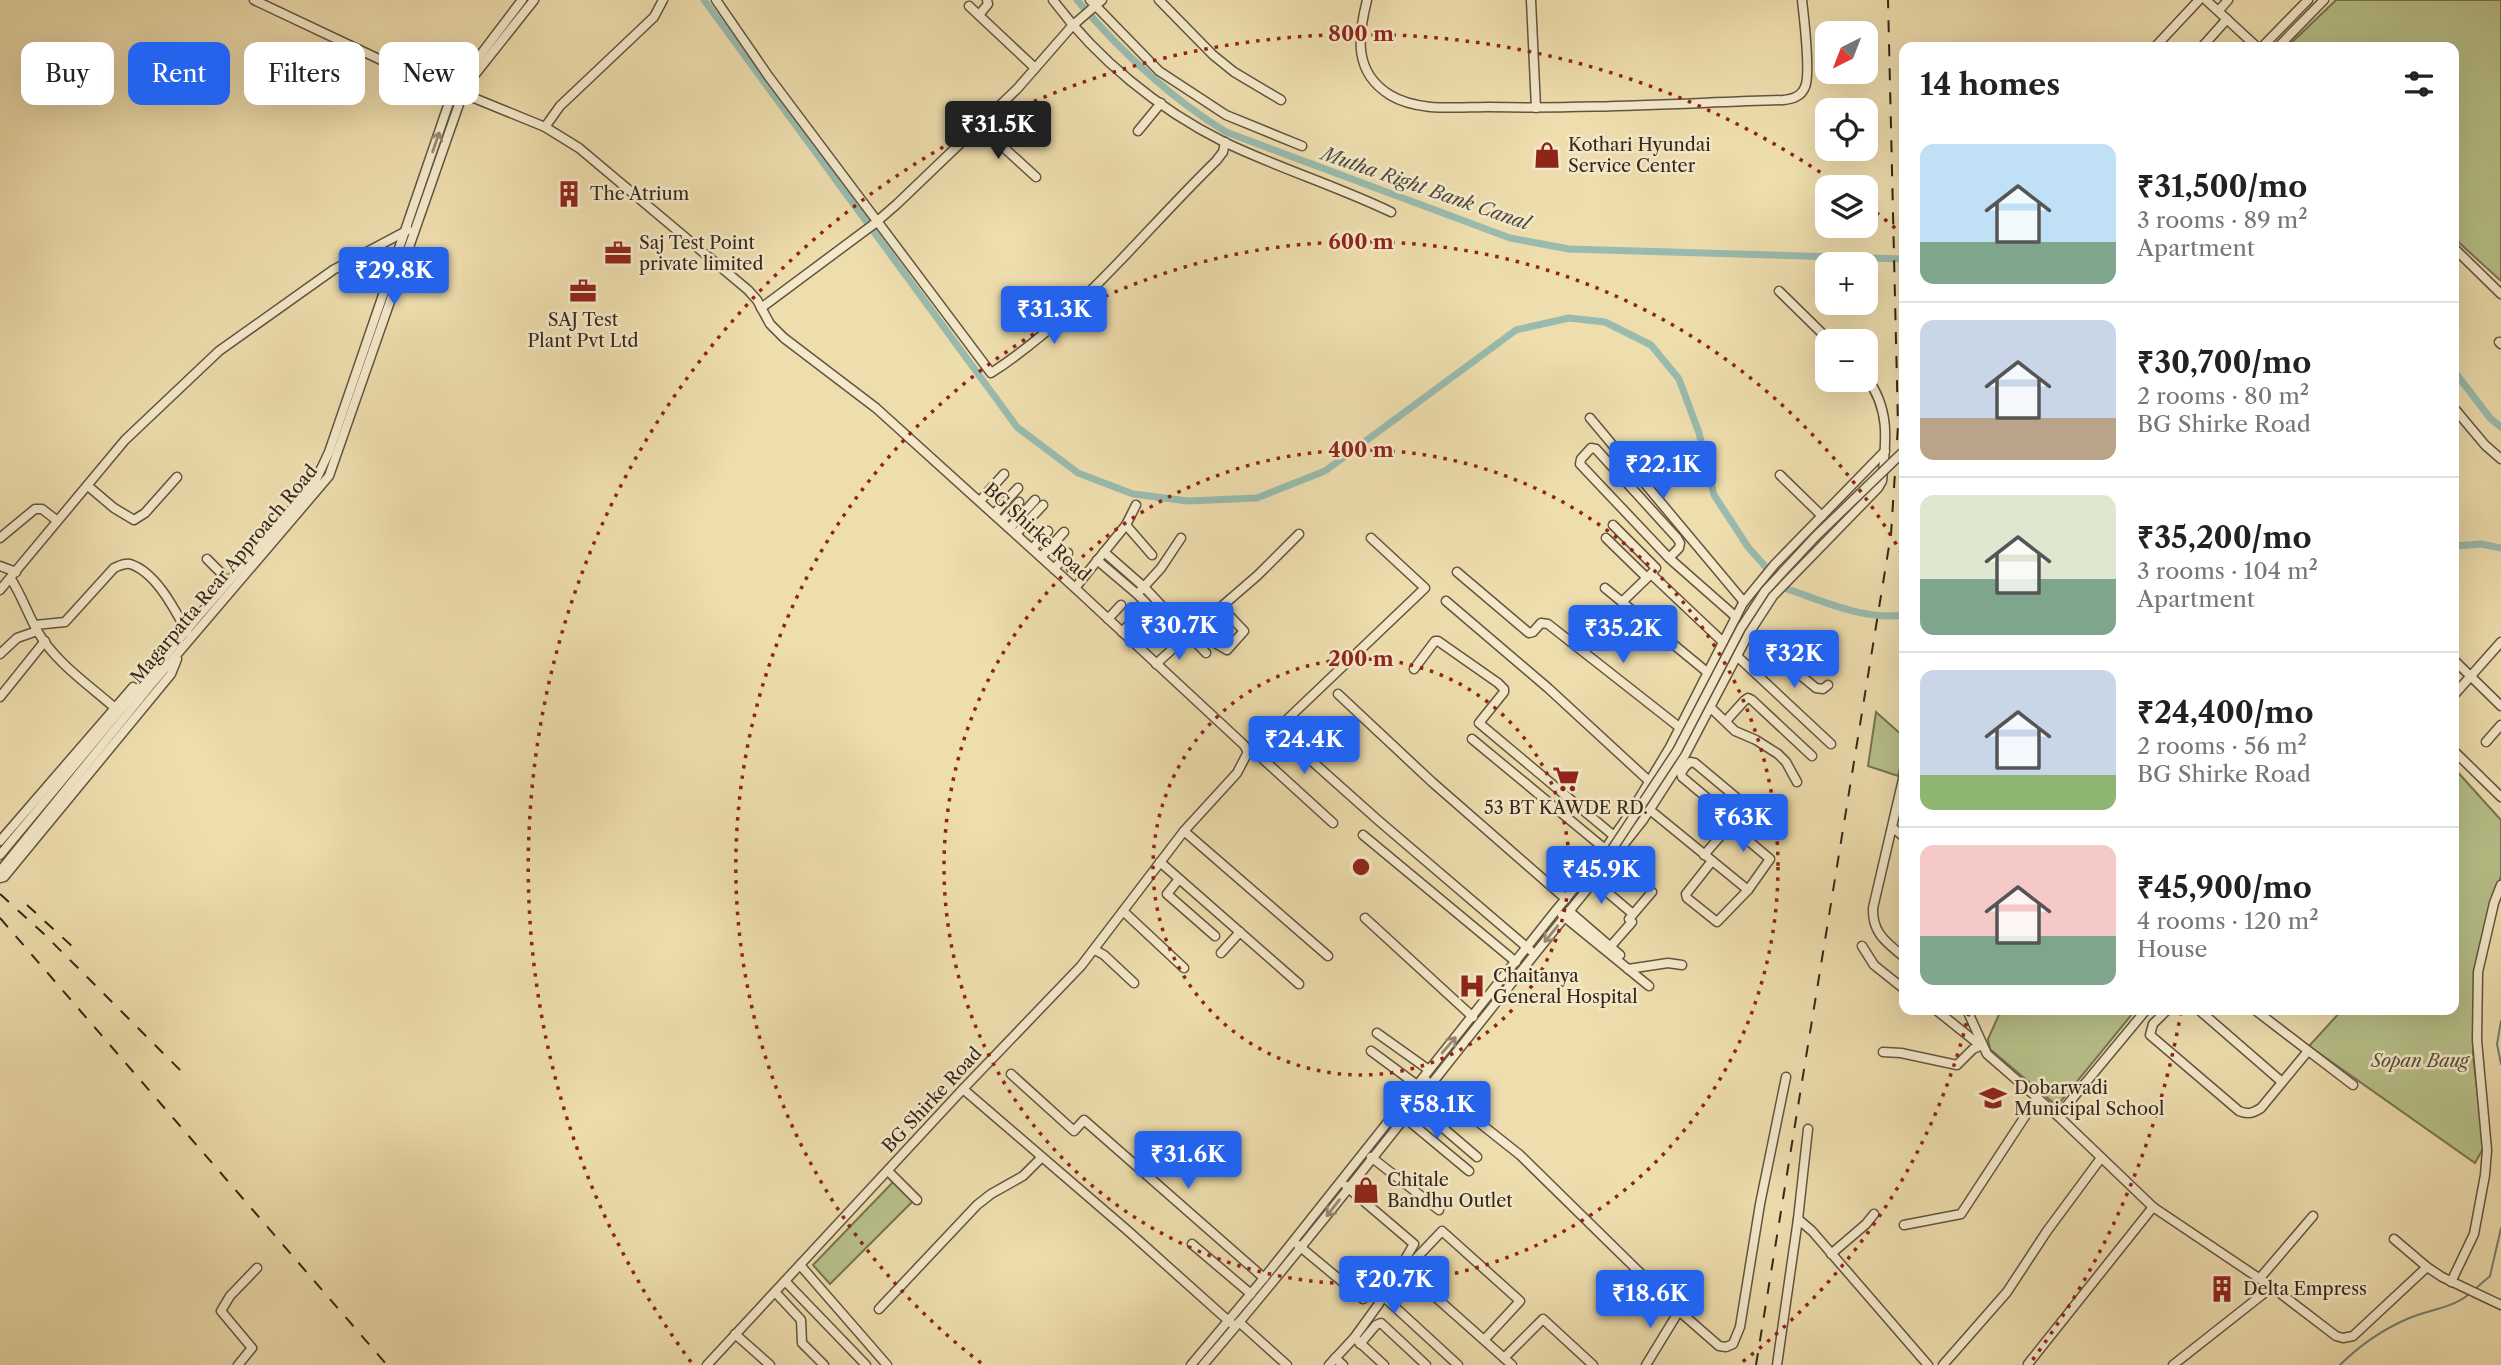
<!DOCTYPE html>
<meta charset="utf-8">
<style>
:root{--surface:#fff;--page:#f2f2f2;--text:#222;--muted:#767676;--line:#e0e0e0;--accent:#2563eb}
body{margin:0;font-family:"Libre Caslon Text",serif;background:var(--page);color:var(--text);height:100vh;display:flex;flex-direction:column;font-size:26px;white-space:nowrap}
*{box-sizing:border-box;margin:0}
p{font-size:23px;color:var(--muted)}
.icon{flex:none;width:38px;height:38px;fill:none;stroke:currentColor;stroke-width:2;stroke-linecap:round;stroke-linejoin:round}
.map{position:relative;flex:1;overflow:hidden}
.details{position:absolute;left:1899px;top:42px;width:560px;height:973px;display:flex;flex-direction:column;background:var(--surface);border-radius:14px;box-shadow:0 7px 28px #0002}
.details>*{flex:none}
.banner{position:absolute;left:21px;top:42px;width:665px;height:63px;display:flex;gap:14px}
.needle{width:46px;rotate:222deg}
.tools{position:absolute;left:1815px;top:21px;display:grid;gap:14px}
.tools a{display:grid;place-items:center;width:63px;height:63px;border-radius:14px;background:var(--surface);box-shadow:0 7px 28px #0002;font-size:35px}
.price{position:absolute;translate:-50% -60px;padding:0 16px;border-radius:7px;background:var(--accent);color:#fff;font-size:23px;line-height:46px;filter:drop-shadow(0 2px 4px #0008)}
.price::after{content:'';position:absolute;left:50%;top:42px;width:21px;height:16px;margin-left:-10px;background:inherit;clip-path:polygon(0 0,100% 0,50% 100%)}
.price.selected{background:#222;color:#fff}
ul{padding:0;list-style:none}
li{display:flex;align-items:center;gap:21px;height:175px;padding:0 21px}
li+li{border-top:2px solid var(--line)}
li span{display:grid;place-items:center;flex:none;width:196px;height:140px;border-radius:14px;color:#555}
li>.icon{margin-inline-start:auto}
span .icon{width:84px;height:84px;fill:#fffc;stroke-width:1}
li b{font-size:30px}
h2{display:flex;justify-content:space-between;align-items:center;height:84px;padding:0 21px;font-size:30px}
.tag{padding:0 24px;border-radius:14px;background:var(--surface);box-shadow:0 7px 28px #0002;font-size:24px;line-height:63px}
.tag.selected{background:var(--accent);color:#fff}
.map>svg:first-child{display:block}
.green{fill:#b8c18a;stroke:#767452;stroke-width:2}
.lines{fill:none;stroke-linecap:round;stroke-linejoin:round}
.stream{stroke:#718073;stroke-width:2}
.canal{stroke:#99bbae;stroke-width:7}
.minor-casing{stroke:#625440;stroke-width:11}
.minor{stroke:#f4e9ca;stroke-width:8}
.rail{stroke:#34271b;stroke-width:2;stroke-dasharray:12 12;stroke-linecap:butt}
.minor-bridge-casing{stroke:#625440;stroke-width:11;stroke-linecap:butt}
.minor-bridge{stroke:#f4e9ca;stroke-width:8}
.oneway{stroke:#948872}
.ring{fill:none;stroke:#8f2418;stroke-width:3.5;stroke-dasharray:3.5 7}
.labels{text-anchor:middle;stroke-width:5;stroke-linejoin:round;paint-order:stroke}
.poi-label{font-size:18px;fill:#34271b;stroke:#f4e9ca;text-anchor:start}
.street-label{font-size:18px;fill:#34271b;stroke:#f4e9ca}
.park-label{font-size:18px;font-style:italic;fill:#554e37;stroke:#f4e9ca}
.water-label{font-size:19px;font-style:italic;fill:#4d4c40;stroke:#f4e9ca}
.centre{fill:#8f2418;stroke:#f4e9ca;stroke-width:3.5}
.ring-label{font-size:21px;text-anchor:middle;font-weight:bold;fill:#8f2418;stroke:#f4e9ca;stroke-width:5;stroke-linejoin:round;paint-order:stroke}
</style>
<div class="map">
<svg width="2501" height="1365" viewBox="0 0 2501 1365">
<rect width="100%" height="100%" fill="#eeddad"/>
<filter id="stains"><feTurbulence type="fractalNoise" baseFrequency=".00286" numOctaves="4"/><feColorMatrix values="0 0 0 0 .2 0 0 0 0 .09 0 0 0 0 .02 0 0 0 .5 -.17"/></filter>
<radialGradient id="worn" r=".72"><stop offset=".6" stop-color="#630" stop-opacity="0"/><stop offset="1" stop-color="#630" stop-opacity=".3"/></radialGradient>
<g class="green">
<path d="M2336,0H2501V281L2454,238V47H2287Z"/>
<path d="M1876,712L1904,737V751L1898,776L1868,766Z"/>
<path d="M2454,768L2501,820V875L2476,976L2473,1055L2484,1147L2475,1163L2309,1046L2342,1010H2454Z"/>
<path d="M2001,1010H2129L2133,1013L2057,1106L1990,1049L1988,1039Z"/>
<path d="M897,1178L917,1197L830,1284L813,1265Z"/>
</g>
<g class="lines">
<g class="stream">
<path d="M2501,1021L2497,1044L2501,1064"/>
<path d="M2475,1289L2490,1276L2501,1228"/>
<path d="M2340,1365C2359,1346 2382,1330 2407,1319C2427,1310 2450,1309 2468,1295"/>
</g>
<g class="canal">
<path d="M704,0L1017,427L1078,473L1133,494L1188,501L1257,498L1325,471L1516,330L1569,318L1605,322L1651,345L1679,379L1699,433L1714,495L1748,547L1771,573"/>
<path d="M1077,0C1120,51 1169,97 1226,132L1510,238L1569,249L1904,259"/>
<path d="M2454,371L2490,418L2501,427"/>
<path d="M2454,546L2481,544L2501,548"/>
<path d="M1781,585L1784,588C1821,600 1864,621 1904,615"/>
</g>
<defs>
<g id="minor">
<path d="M254,0L381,60L545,127L579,148L748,290L757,300L770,324L784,338L876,408L1075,588L1244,745L1248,752L1237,773L1184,831L1081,966L963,1089L707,1365"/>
<path d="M716,0L769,77L991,373C1079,316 1142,233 1216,161L1223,152L1225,142"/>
<path d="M1053,0C1097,59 1158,109 1224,142C1278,168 1337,186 1391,212"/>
<path d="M1090,0L1159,71L1226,115L1302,146"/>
<path d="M1159,0L1213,55L1234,72L1281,100"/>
<path d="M1367,0C1358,36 1353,72 1390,95C1418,112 1457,107 1489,107C1587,109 1685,103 1783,100C1792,99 1801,97 1805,87C1811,74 1804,18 1802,0"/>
<path d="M1531,0L1536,108"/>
<path d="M2206,0L2257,47"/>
<path d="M969,6L1035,68"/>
<path d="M2221,8L2228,0"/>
<path d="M979,15L988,4L987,0"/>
<path d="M2155,47L2199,0"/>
<path d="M2202,47L2227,19"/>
<path d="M2262,47L2308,0"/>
<path d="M2278,47L2324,0"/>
<path d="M976,108L987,118"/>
<path d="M979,125L1036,177"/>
<path d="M545,127L560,106L654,17L663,0"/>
<path d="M1138,131L1161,103"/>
<path d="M2454,248L2501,294"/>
<path d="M1779,291L1830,341"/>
<path d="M761,308L874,224L897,204L1017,89L1072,26L1102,0"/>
<path d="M2499,342L2501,344"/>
<path d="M2454,408L2485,445L2501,459"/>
<path d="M1590,418L1744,602"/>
<path d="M1780,475L1822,516"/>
<path d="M88,486L114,508L134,520L145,513L177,477"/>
<path d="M980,501L1004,474"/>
<path d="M1136,505L1126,525L1152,555"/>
<path d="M994,514L1018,488"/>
<path d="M1002,521L1019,502"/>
<path d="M1613,525L1656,568L1651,574"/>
<path d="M1010,528L1035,500"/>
<path d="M1016,534L1043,505"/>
<path d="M0,538L35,509H42L55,519"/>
<path d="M1606,538L1646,577"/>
<path d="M1032,549L1048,531"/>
<path d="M1104,552L1144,587L1206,653"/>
<path d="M1041,557L1064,532"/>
<path d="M1669,558L1679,548L1680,543L1677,538L1596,449L1591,448L1581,459L1580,464L1669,558L1736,617"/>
<path d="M207,559L221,573"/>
<path d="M1097,560L1137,594L1182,639"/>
<path d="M0,566L16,572"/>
<path d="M1054,569L1068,553"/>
<path d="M1457,572L1529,633L1533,632L1541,623L1548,624L1679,727"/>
<path d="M11,579C22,596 28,615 38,632C55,662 89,685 115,708"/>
<path d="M1075,588L1126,525"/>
<path d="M1605,588L1707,672"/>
<path d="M0,590L125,440L219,351L333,270L408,230"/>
<path d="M1141,590L1161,568L1181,538"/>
<path d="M1446,601L1548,688L1649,781"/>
<path d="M1622,602L1651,574L1723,642"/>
<path d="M1108,619L1121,605"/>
<path d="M35,625L65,622L114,568C119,566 124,563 130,564C156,572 175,610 187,632"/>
<path d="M1122,632L1136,617"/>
<path d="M1749,633L1816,688L1823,689L1828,685"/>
<path d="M0,654L17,638L37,631"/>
<path d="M1738,657L1831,744"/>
<path d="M2454,660L2501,706"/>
<path d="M1156,664L1190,633L1217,644L1227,650L1244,631L1221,607L1258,575L1299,534"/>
<path d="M1414,669L1435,641H1438L1498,683L1504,689V692L1479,723L1614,836"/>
<path d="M1338,694L1432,782L1566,899"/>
<path d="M2454,695L2501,642"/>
<path d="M0,697L45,641"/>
<path d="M1710,707L1735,731L1756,740L1778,754L1786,762L1797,782"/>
<path d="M1726,721L1744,701L1748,698L1752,700L1812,756"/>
<path d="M1472,739L1605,849"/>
<path d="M2486,742L2501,725"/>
<path d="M1254,751L1333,823"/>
<path d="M2454,751L2501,797"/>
<path d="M1248,752L1254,751L1425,588L1371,538"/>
<path d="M1287,753L1294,746L1296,747L1379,821L1530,950"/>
<path d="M1680,763L1685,767L1690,762L1695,763L1750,809L1753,814L1744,824H1738L1682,777L1681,773L1685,767"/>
<path d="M1904,775L1873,908C1872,933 1886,942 1904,957"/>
<path d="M1650,810L1748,890"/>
<path d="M1893,828L1904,837"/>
<path d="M1184,831L1328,956"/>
<path d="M1363,835L1516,962"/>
<path d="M0,841L133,687"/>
<path d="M0,855L201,613L314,484L329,452L453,91L522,0"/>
<path d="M1704,855L1730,825L1770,859L1748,890L1717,922L1687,898L1686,894L1712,861"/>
<path d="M1598,859L1631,812L1670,747L1743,603L1775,564L1885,451"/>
<path d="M1160,862L1299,984"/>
<path d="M1609,863L1643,820L1685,755L1749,633L1773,596L1878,488L1882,481C1886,443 1891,409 1866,377"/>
<path d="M0,871L150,686L329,476L465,87L534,0"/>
<path d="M0,878L4,877L171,674L177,659"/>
<path d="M1179,879L1167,894L1215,936"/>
<path d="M1594,881L1633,914"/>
<path d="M1123,911L1184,968"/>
<path d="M1569,911L1620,955"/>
<path d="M1562,915L1649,986"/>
<path d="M1365,918L1473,1017"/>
<path d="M1862,946L1874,965L1904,989"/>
<path d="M1610,947L1632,922L1629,919L1652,892"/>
<path d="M1095,950L1104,955L1134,983"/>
<path d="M1221,953L1240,932"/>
<path d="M1628,969L1668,963L1682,965"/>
<path d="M1936,1010L1981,1046"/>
<path d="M1967,1010L1987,1054L2058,1116L2153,1207L2272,1287L2336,1336L2343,1338L2353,1336L2427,1267"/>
<path d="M2167,1010L2153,1024L2150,1035L2239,1111C2248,1115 2253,1113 2261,1108L2308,1051"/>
<path d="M2199,1010L2282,1082"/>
<path d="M2255,1010L2353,1085"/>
<path d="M1377,1033L1429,1070"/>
<path d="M1371,1051L1417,1085"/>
<path d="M1883,1052L1901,1053L1957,1065L1973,1049L1980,1046"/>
<path d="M1011,1074L1074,1131L1084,1120L1264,1278"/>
<path d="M1423,1078L1520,1155L1679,1311L1719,1346L1726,1347L1733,1344L1740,1327L1760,1204L1786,1077"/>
<path d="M963,1089L1127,1230L1232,1324"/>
<path d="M1415,1104L1477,1157"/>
<path d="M2058,1116L2146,1010"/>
<path d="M1404,1117L1469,1171"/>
<path d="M1808,1129L1798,1219L1812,1231L1928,1365"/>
<path d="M1371,1157L1439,1210"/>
<path d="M888,1171L917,1200"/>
<path d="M1904,1225L1961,1214L2037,1098"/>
<path d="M2394,1239L2427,1267L2442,1277L2501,1305"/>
<path d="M1192,1244L1251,1294"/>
<path d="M1298,1245L1363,1299"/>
<path d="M1831,1254L1866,1224L1874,1214"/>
<path d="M800,1265L887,1365"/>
<path d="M2260,1278L2313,1216"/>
<path d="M785,1281L866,1365"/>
<path d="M2451,1282L2474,1234L2485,1175L2487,1150L2477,1040L2478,972L2494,903L2501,885"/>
<path d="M775,1292L801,1320L802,1343L824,1365"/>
<path d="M1384,1297L1458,1365"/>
<path d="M879,1309L977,1205L991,1194L1023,1176L1042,1157"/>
<path d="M1239,1322L1287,1365"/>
<path d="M735,1334L770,1365"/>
<path d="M1484,1340L1520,1301L1442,1231L1405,1270L1512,1365"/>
<path d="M1358,1341L1384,1365"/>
<path d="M1360,1344L1376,1325L1381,1323L1426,1365"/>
<path d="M1335,1358L1343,1365"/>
<path d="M1504,1358L1543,1319L1593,1365"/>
<path d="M2028,1364L2153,1207"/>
<path d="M238,1365L252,1348L221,1311L230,1296L257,1268"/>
<path d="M1191,1365L1264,1278L1557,909L1590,870L1609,854"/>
<path d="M1203,1365C1339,1206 1465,1038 1598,876L1606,859"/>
<path d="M1329,1365L1354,1338L1378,1305L1414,1244L1346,1186"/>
<path d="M1646,1365L1679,1311"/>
<path d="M1777,1365L1798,1219"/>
<path d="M1943,1365L2007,1292L2047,1231L2101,1158"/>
<path d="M2173,1365L2272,1287"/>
</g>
</defs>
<use href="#minor" class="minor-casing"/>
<use href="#minor" class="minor"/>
<g class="rail">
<path d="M0,894L44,934L182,1072"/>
<path d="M27,905L73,947"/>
<path d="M0,918L387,1365"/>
<path d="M1756,1365L1891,534L1898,426L1888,0"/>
</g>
<defs>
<path id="minor-bridge" d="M1609,854L1677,751L1741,628L1765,591L1816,536L1904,451"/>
</defs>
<use href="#minor-bridge" class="minor-bridge-casing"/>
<use href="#minor-bridge" class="minor-bridge"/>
</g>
<defs><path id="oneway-shaft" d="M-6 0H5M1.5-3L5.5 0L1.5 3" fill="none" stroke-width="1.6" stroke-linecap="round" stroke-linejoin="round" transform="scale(1.75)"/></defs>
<g class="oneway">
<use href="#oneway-shaft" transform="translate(436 142) rotate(-71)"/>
<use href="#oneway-shaft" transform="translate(1551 934) rotate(129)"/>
<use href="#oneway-shaft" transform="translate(1449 1045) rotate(-49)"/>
<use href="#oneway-shaft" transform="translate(1333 1208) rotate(128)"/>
</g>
<g class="ring">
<circle cx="1361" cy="867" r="208"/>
<circle cx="1361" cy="867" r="417"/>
<path d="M1969 1013A625 625 0 0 1 1741 1363M981 1363A625 625 0 1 1 1902 554"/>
<path d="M2181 1012A833 833 0 0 1 2031 1362M691 1362A833 833 0 0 1 1839 185M1868 206A833 833 0 0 1 1902 234"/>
</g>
<defs>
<symbol id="shop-bare" viewBox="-9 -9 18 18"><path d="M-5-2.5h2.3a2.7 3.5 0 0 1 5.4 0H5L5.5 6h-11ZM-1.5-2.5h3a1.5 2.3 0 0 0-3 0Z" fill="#8f2418" stroke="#f4e9ca" stroke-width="2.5" paint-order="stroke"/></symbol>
<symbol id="building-bare" viewBox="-9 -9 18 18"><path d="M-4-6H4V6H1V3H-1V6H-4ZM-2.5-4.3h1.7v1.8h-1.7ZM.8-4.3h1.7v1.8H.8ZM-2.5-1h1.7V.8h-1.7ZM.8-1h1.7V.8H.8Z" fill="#8f2418" stroke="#f4e9ca" stroke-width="2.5" paint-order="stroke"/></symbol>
<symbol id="office-bare" viewBox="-9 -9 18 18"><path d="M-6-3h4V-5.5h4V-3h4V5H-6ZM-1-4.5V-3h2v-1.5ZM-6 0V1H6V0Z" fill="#8f2418" stroke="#f4e9ca" stroke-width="2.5" paint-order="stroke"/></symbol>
<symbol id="supermarket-bare" viewBox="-9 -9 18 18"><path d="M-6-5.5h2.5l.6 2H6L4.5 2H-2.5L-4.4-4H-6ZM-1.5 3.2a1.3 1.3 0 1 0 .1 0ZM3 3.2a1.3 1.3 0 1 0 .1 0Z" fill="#8f2418" stroke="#f4e9ca" stroke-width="2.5" paint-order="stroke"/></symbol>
<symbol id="hospital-bare" viewBox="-9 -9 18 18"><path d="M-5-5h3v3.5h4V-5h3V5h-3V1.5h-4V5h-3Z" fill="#8f2418" stroke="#f4e9ca" stroke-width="2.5" paint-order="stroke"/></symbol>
<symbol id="school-bare" viewBox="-9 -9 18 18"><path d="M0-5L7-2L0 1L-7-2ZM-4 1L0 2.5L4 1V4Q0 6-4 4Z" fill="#8f2418" stroke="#f4e9ca" stroke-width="2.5" paint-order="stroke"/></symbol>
</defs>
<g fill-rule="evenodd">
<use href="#shop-bare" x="1528" y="136" width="38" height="38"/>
<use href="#building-bare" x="550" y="175" width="38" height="38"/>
<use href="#office-bare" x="599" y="234" width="38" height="38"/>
<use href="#office-bare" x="564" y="272" width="38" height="38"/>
<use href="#supermarket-bare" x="1547" y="760" width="38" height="38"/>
<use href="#hospital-bare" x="1453" y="967" width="38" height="38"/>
<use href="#school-bare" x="1974" y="1079" width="38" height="38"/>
<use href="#shop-bare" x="1347" y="1171" width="38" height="38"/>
<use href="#building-bare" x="2203" y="1270" width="38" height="38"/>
</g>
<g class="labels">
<g class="poi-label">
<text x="1568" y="151">Kothari Hyundai<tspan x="1568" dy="21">Service Center</tspan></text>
<text x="590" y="200">The Atrium</text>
<text x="639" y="249">Saj Test Point<tspan x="639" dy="21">private limited</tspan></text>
<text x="583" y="326" text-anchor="middle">SAJ Test<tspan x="583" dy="21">Plant Pvt Ltd</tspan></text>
<text x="1566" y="814" text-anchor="middle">53 BT KAWDE RD.</text>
<text x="1493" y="982">Chaitanya<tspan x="1493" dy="21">General Hospital</tspan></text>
<text x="2014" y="1094">Dobarwadi<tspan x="2014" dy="21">Municipal School</tspan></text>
<text x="1387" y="1186">Chitale<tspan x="1387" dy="21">Bandhu Outlet</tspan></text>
<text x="2243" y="1295">Delta Empress</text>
</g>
<g class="street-label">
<text transform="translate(1037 532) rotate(42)" y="6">BG Shirke Road</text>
<text transform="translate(224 574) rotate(-50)" y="6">Magarpatta Rear Approach Road</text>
<text transform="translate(932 1100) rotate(-47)" y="6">BG Shirke Road</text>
</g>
<g class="park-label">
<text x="2420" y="1067">Sopan Baug</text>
</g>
<g class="water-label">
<text transform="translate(1426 188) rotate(19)" y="7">Mutha Right Bank Canal</text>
</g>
</g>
<circle cx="1361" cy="867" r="10" class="centre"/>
<g class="ring-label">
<text x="1361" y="41">800 m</text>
<text x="1361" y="249">600 m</text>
<text x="1361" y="457">400 m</text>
<text x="1361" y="666">200 m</text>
</g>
<rect width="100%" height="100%" filter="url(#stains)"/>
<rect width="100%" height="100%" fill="url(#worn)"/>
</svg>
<div class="tools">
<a><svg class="needle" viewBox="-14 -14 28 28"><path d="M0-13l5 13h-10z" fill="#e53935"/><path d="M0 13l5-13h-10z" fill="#767676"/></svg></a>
<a><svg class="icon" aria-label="locate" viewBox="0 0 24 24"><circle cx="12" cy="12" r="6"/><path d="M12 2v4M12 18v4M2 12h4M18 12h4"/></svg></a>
<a><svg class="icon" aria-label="layers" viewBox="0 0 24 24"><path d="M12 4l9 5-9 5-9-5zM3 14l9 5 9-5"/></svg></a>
<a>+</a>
<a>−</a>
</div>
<b class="price selected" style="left:998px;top:161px">₹31.5K</b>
<b class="price" style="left:394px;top:307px">₹29.8K</b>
<b class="price" style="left:1054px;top:346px">₹31.3K</b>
<b class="price" style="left:1663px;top:501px">₹22.1K</b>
<b class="price" style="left:1179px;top:662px">₹30.7K</b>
<b class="price" style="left:1623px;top:665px">₹35.2K</b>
<b class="price" style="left:1794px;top:690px">₹32K</b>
<b class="price" style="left:1304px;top:776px">₹24.4K</b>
<b class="price" style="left:1743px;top:854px">₹63K</b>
<b class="price" style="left:1601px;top:906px">₹45.9K</b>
<b class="price" style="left:1437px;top:1141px">₹58.1K</b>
<b class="price" style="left:1188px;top:1191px">₹31.6K</b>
<b class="price" style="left:1394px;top:1316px">₹20.7K</b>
<b class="price" style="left:1650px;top:1330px">₹18.6K</b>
<div class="banner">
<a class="tag">Buy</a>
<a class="tag selected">Rent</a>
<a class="tag">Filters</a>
<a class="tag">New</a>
</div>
<section class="details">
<h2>14 homes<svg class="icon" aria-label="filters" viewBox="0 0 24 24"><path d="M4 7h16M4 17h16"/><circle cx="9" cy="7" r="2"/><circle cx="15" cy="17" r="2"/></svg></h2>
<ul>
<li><span style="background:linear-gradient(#bfe0f5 70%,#7fa58c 0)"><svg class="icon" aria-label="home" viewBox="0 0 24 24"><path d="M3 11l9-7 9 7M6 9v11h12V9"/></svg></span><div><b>₹31,500/mo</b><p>3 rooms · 89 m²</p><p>Apartment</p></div></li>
<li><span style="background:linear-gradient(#c9d6e8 70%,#b9a48a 0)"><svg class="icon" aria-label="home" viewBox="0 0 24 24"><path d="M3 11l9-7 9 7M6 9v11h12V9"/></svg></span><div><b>₹30,700/mo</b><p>2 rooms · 80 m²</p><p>BG Shirke Road</p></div></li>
<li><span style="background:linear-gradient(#dfe7d0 60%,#7fa58c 0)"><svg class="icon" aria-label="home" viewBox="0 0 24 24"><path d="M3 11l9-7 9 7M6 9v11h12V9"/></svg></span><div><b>₹35,200/mo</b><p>3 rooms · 104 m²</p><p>Apartment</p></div></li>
<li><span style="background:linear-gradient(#c9d6e8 75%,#8fb573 0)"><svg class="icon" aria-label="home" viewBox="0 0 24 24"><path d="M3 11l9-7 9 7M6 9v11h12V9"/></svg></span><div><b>₹24,400/mo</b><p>2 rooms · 56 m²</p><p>BG Shirke Road</p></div></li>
<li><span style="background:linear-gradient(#f6c9c9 65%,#7fa58c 0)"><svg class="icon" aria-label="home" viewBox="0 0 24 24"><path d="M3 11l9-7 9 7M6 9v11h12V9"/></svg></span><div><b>₹45,900/mo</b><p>4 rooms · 120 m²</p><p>House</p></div></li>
</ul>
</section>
</div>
